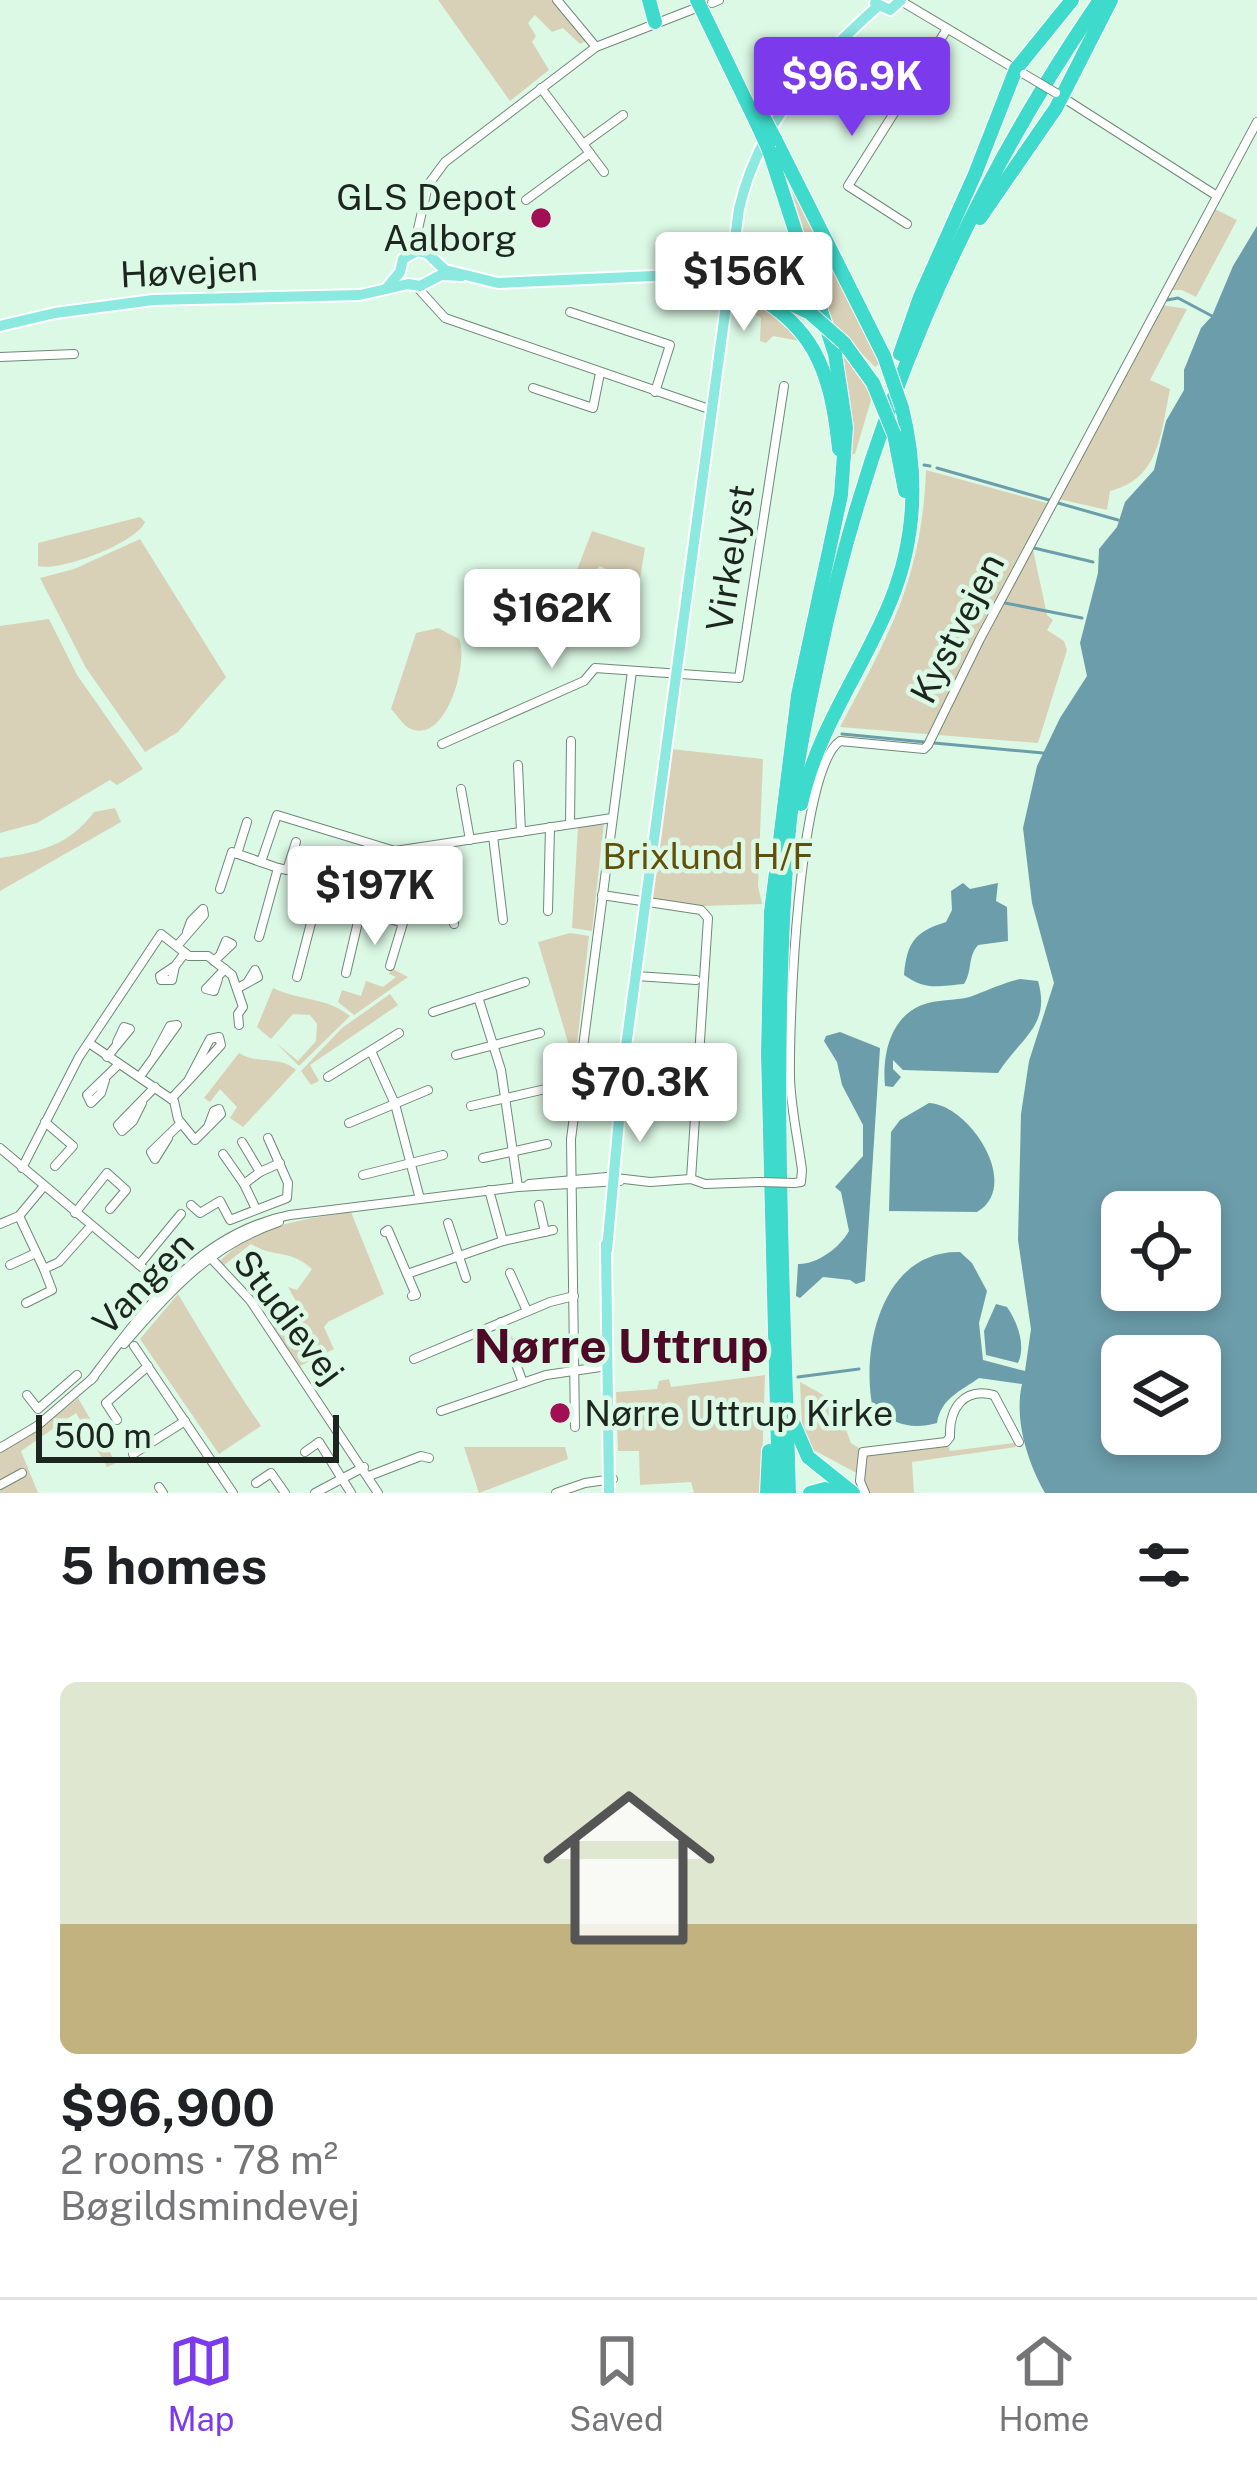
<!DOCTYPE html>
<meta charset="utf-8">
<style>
:root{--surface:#fff;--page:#f2f2f2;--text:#202124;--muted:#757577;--line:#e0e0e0;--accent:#7c3aed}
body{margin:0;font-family:"Public Sans",sans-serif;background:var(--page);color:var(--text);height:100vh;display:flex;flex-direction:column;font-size:45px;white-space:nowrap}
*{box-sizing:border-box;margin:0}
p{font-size:39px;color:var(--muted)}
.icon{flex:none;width:66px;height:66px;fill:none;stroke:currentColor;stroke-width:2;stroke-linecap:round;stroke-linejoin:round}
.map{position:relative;height:1493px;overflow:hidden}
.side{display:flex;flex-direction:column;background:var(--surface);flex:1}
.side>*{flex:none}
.buttons{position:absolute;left:1101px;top:1191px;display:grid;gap:24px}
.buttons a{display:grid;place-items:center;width:120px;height:120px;border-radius:18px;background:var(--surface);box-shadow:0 6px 18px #0003;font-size:60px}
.scale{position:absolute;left:36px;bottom:30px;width:303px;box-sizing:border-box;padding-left:12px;border:6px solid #1c261f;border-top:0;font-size:33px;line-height:42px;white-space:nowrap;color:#1c261f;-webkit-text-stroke:9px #dcf9e5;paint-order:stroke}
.price{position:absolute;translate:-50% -102px;padding:0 27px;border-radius:12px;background:#fff;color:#222;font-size:39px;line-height:78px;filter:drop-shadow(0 3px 6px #0008)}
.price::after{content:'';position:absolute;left:50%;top:72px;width:36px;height:27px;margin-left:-18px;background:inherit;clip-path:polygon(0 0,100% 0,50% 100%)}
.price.selected{background:var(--accent);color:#fff}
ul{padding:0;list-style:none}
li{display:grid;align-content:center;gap:24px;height:636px;padding:0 60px}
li+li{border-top:3px solid var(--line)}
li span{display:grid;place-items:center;height:372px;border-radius:18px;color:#555}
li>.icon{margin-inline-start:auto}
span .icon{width:216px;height:216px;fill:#fffc;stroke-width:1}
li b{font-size:51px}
h2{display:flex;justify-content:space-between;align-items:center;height:144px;padding:0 60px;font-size:51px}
.menu{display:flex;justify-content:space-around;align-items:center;height:168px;border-top:3px solid var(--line);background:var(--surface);font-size:33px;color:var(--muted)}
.menu a{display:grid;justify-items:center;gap:6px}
.menu .selected{color:var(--accent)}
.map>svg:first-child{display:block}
.green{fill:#d9d1b7}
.water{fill:#6c9daa;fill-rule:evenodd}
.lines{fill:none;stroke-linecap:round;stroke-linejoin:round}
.stream{stroke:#6c9daa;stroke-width:3}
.minor-casing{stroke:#6e8976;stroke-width:10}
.major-casing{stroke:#fff;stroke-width:14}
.highway-casing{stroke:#fff;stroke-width:16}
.minor{stroke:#fff;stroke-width:8}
.major{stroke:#8be9e0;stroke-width:10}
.highway{stroke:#3edbcc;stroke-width:14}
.minor-bridge-casing{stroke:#6e8976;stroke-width:10;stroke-linecap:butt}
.highway-bridge-casing{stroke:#fff;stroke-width:16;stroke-linecap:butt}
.minor-bridge{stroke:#fff;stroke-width:8}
.highway-bridge{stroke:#3edbcc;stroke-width:14}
.poi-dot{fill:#a10f54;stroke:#dcf9e5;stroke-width:4.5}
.labels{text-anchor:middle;stroke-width:9;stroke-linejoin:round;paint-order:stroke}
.poi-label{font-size:36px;fill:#1c261f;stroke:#dcf9e5;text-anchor:end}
.street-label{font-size:36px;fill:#1c261f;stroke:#dcf9e5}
.park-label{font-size:36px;fill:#625009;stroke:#dcf9e5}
.district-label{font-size:48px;font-weight:bold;fill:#4d0a27;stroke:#dcf9e5}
</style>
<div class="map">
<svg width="1257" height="1493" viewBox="0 0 1257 1493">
<rect width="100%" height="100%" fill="#dcf9e5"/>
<g class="green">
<path d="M438,0H553L586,41L580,44L563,28L552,32L535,15L528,23L536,36L532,42L549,70L510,101Z"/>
<path d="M788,178L879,364L875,367L831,322Z"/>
<path d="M1215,209L1237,220L1196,297L1182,290H1172Z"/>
<path d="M733,290L767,304L805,342L773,336L766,343L760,341L761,318L733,301Z"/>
<path d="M1162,305L1187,309L1150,380L1170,389C1161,432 1160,479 1110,491L1107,510L1059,499Z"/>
<path d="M840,352L859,367L872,397L855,454H851L849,400Z"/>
<path d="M926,470L1050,504L1031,540L1047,615L1053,620L1047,630L1064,641L1067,650L1038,743L840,727C889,635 922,578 926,470Z"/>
<path d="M140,517L145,522C136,543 60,572 38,566V543Z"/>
<path d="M592,531L645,548L630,639L605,629L628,578L599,566L595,574L588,576L577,570Z"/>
<path d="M140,539L226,677L178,732L145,752L86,668L40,578L74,569Z"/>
<path d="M49,619L77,675L143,769L117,785L110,780L37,823L0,833V626Z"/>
<path d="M438,628L459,639C469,661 447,744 411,729C402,725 397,714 391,709L416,633Z"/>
<path d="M671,749L763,759L758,886L762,904L704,906L651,898Z"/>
<path d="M115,808L121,822L0,891V858C39,852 69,846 94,812Z"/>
<path d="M604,823L592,931L572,928L578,827Z"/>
<path d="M570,933L589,936L576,1053L571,1052L538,942Z"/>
<path d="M391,968L408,977L354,1015L338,1002L342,990L361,996L366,981L383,987L396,977L389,974Z"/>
<path d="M273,988C300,1001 327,997 350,1016L299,1066L276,1043L298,1061L316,1041L317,1024L310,1015L293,1014L271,1039L257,1027Z"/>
<path d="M390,994L398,1005L310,1065L319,1081L311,1085L301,1071L342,1028Z"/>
<path d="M239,1053C257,1065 280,1055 296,1070L243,1127L230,1118L237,1107L220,1089L210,1102L204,1098Z"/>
<path d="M351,1212L384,1294L328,1322L324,1327L334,1349L300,1366L273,1327L302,1312L288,1287L297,1290L312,1269C289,1248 275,1259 251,1244L223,1266L220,1261C255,1225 303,1219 351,1212Z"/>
<path d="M178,1294C206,1341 228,1378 261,1426L219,1454L140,1339Z"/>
<path d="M765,1375L761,1493H694L691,1482L640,1485L639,1451H618L616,1392L657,1389L659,1381L669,1379L671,1387Z"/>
<path d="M800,1382L836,1402L851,1443L865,1452L947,1443L950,1451L1014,1443L1016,1447L912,1462L914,1493H860L862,1476L810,1448L802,1428Z"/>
<path d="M78,1398L116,1463L107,1467L76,1413L21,1451L38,1493H0V1453L44,1426Z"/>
<path d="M464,1447H565L568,1459L479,1493Z"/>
</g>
<g class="water">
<path d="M1257,226V1493H1045C1027,1461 1014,1419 1022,1384L979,1378C961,1391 941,1398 937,1423C911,1430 895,1424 873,1409C860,1349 882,1250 960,1252L972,1263L987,1291L979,1323L983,1360L1025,1371L1031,1329L1018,1240L1021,1114L1029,1061L1054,983L1032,903L1023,828L1037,766L1060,718L1087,676L1080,643L1098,573L1099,549L1117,527L1125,502L1154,470L1166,421L1184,390V370L1201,328L1212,316L1233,266ZM1122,1212H1200V1290H1122ZM1122,1356H1200V1434H1122Z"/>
<path d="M963,883L970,889L998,883L996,901L1007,907L1008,941L978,945C967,958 973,970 964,984C938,986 926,991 904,975C907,943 914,932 946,922L952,910L951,891Z"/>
<path d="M1020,979L1038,981C1051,1026 1021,1037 998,1073L903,1070L893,1060V1069L901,1077L893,1087L885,1086C882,1053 891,1013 928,1003C943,999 961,1001 975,995C991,989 1003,983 1020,979Z"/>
<path d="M840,1032L880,1048L865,1281L856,1284L850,1280L823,1277L800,1298L796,1296L798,1264C815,1265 839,1249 849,1231L841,1192L835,1187L863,1156V1125L842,1085L837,1062L824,1041L826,1036Z"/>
<path d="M929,1103C970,1105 1022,1186 977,1212L889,1211L891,1132L900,1120Z"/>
<path d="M996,1304L1007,1307C1018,1323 1026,1346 1018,1363L986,1355L984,1331Z"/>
</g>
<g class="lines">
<g class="stream">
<path d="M1167,300L1178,298L1212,316"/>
<path d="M924,465L930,466"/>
<path d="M937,468L1049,500"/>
<path d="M1058,503L1118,520"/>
<path d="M1034,548L1093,562"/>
<path d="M1005,603L1082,618"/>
<path d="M842,734L924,742"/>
<path d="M934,743L1043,753"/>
<path d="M798,1377L859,1369"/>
</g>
<defs>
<g id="minor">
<path d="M557,0L596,47"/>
<path d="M901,1L1017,70"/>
<path d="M712,3L719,0"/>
<path d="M541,88L604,172"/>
<path d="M1062,97L1217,196"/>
<path d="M583,144L623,115"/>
<path d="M526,200L590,153"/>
<path d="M907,224L848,186L947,29"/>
<path d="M413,251L428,185L445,162L596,47L696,8"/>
<path d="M416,286L445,318L712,410"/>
<path d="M570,312L670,345L655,392"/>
<path d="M0,357L74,354"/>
<path d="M533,388L593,408L600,373"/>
<path d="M442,744L584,681L595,668L739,678L784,386"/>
<path d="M518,765L521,832"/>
<path d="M461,789L470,840"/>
<path d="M570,824L571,741"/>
<path d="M493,836L503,920"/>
<path d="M437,847L454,924"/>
<path d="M237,854L247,822"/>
<path d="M261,862L277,815L395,851L612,818"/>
<path d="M278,868L287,870L296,842"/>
<path d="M220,889L232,852L278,868L259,937"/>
<path d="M602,895L701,910L708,918L691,1179"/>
<path d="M328,899L340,860"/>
<path d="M353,907L372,846"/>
<path d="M548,911L550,827"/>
<path d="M378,915L391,872"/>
<path d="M177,946L204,915L203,909L191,921L187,932"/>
<path d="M214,961L232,944L226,941L221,953"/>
<path d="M175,966L160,976L161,980H172L175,966L185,953"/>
<path d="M346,973L361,909"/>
<path d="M636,976L696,980"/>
<path d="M297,977L318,896L403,923L390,966"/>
<path d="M218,979L214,991L206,989L225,969"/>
<path d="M238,988L258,977L255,970L247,983"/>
<path d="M478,997L501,1070L518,1187"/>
<path d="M433,1012L525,982"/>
<path d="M89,1043L174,1101L178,1119L195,1140L221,1114L219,1109L214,1111L208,1127"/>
<path d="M371,1051L395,1104L420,1199"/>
<path d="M456,1055L540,1033"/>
<path d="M107,1057L130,1029L124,1027L117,1042"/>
<path d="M141,1075L177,1025L170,1026L155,1054"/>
<path d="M328,1077L399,1033"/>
<path d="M105,1080L101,1093L91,1103L87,1095L118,1065"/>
<path d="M171,1099L188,1081L210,1039L219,1037L221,1045L188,1081"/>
<path d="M142,1103L133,1121L122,1131L118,1125L155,1087"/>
<path d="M471,1106L554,1087"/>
<path d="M45,1122L73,1146L55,1166"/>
<path d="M349,1123L428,1090"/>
<path d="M168,1138L155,1159L151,1152L181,1123"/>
<path d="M242,1142L260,1172L280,1163"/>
<path d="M0,1148L169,1290"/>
<path d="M223,1154L244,1184L260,1172"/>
<path d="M483,1158L547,1144"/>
<path d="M22,1168L79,1057L161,934L189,956H208L232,975L243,1007L238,1014L239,1025"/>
<path d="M363,1175L443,1155"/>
<path d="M794,1183L801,1182L802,1170C798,1139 791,1109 790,1078C789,1021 798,770 840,741L924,749L928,745L980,639L1257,122"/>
<path d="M244,1184L256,1209"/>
<path d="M529,1184L607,1177L650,1182L691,1179L705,1184L759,1182"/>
<path d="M489,1190L503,1241"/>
<path d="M191,1205L200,1213L220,1201L230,1220L287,1198L288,1183L268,1138"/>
<path d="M539,1205L545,1232"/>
<path d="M75,1213L107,1173L126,1190L110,1209"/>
<path d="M19,1216L44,1269"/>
<path d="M448,1223L466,1278"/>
<path d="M0,1224L19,1216L44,1186"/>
<path d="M385,1232L388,1230L416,1295L412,1296"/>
<path d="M209,1256L250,1300L378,1493"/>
<path d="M10,1265L36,1253"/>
<path d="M139,1265L181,1214"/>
<path d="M510,1273L527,1311"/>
<path d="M407,1274L503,1241L553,1230"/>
<path d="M26,1303L52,1290L44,1269L59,1262L91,1226"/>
<path d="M501,1322L523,1383"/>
<path d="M124,1344C170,1290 211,1245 279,1222"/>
<path d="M134,1346L233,1493"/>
<path d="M414,1359L550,1302L574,1296"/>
<path d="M91,1380C144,1310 198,1233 290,1215L518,1187L620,1181"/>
<path d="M27,1395L38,1409L77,1375"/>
<path d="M441,1411L546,1375L607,1366"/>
<path d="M117,1420L106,1403L148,1366"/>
<path d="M575,1427L571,1139L632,671"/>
<path d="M0,1448L37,1426L94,1377"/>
<path d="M305,1452L319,1442L351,1493"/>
<path d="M133,1454L185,1421"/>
<path d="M369,1476L421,1456L429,1458"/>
<path d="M256,1483L271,1473L285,1493"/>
<path d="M0,1485L22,1473"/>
<path d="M159,1487L163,1493"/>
<path d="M315,1493L364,1467"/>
<path d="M556,1493L585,1483L613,1479"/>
<path d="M865,1493L860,1481L863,1452L946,1442L950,1437C949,1409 963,1387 994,1395L1019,1442"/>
</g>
<g id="major">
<path d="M875,3L890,10L901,0"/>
<path d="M386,289L400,272L403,259L417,251L427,253L445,270L498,283L676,275L718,279"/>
<path d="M0,326L55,313L153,300L360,295L408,284L420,286L441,275L462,276"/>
<path d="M606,1244L609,1493"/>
<path d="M607,1250L625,1054L739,209C759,123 813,64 878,6"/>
</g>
<g id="highway">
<path d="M649,0L655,22"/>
<path d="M697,0L759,128"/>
<path d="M775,139L884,356"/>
<path d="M769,150L835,354L846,427L841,495L798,695L771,912L768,1054L779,1493"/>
<path d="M980,218L1056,108L1111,0"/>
<path d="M738,286C813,321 831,369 839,449"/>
<path d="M761,289L810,313"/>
<path d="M844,343L873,383"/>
<path d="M900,354L920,297L975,174L1016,69L1072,0"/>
<path d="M894,434L905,491"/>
<path d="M801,804C817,729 863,670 891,600C916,538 918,472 902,408"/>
<path d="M793,1422L808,1457L853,1493"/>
<path d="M767,1493L769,1451"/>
<path d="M789,1493C783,1276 771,1058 788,841C793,780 805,722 818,662C867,424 962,200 1100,0"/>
<path d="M810,1493L825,1489L841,1493"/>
</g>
</defs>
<use href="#minor" class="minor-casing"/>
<use href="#major" class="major-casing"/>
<use href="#highway" class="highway-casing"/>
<use href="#minor" class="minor"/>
<use href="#major" class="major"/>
<use href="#highway" class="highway"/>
<defs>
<g id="minor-bridge">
<path d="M1024,74L1056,93"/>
<path d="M759,1182L794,1183"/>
</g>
<g id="highway-bridge">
<path d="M764,118L775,139"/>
<path d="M759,128L769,150"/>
<path d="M718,279L739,282"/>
<path d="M810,313L844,343"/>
<path d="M884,356L902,408"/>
<path d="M873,383L894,434"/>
</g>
</defs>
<use href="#minor-bridge" class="minor-bridge-casing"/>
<use href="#highway-bridge" class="highway-bridge-casing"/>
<use href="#minor-bridge" class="minor-bridge"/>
<use href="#highway-bridge" class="highway-bridge"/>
</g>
<g class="poi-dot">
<circle cx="541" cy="218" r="12"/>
<circle cx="560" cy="1413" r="12"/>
</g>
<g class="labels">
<g class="poi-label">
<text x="517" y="210">GLS Depot<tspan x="517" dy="41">Aalborg</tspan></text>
<text x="584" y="1426" text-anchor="start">Nørre Uttrup Kirke</text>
</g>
<g class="street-label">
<text transform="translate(189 271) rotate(-3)" y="13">Høvejen</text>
<text transform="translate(730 558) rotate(-81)" y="13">Virkelyst</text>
<text transform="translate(957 628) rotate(-63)" y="13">Kystvejen</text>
<text transform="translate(143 1283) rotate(-46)" y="13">Vangen</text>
<text transform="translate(289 1317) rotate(53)" y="13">Studievej</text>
</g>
<g class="park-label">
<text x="708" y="869">Brixlund H/F</text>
</g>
<g class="district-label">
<text x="621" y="1363">Nørre Uttrup</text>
</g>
</g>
</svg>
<div class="buttons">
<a><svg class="icon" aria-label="locate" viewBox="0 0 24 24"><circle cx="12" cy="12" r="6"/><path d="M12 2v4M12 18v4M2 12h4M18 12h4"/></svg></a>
<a><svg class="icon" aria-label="layers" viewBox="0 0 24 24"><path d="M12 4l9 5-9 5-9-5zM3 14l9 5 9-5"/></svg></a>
</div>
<div class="scale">500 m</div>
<b class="price selected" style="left:852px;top:139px">$96.9K</b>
<b class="price" style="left:744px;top:334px">$156K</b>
<b class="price" style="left:552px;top:671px">$162K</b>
<b class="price" style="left:375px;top:948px">$197K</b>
<b class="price" style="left:640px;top:1145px">$70.3K</b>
</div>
<section class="side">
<h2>5 homes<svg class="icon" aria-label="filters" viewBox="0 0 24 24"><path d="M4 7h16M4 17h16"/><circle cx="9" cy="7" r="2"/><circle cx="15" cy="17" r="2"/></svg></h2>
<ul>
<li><span style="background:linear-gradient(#dfe7d0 65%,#c2b280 0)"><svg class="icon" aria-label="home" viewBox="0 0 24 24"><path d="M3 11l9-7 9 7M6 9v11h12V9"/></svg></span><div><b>$96,900</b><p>2 rooms · 78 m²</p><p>Bøgildsmindevej</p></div></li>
</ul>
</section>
<nav class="menu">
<a class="selected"><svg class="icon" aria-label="map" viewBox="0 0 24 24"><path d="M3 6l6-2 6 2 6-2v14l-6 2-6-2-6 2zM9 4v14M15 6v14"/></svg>Map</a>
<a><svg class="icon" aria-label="saved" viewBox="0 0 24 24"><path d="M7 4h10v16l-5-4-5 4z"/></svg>Saved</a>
<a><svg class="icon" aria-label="home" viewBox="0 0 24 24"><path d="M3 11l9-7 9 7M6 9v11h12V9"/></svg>Home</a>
</nav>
